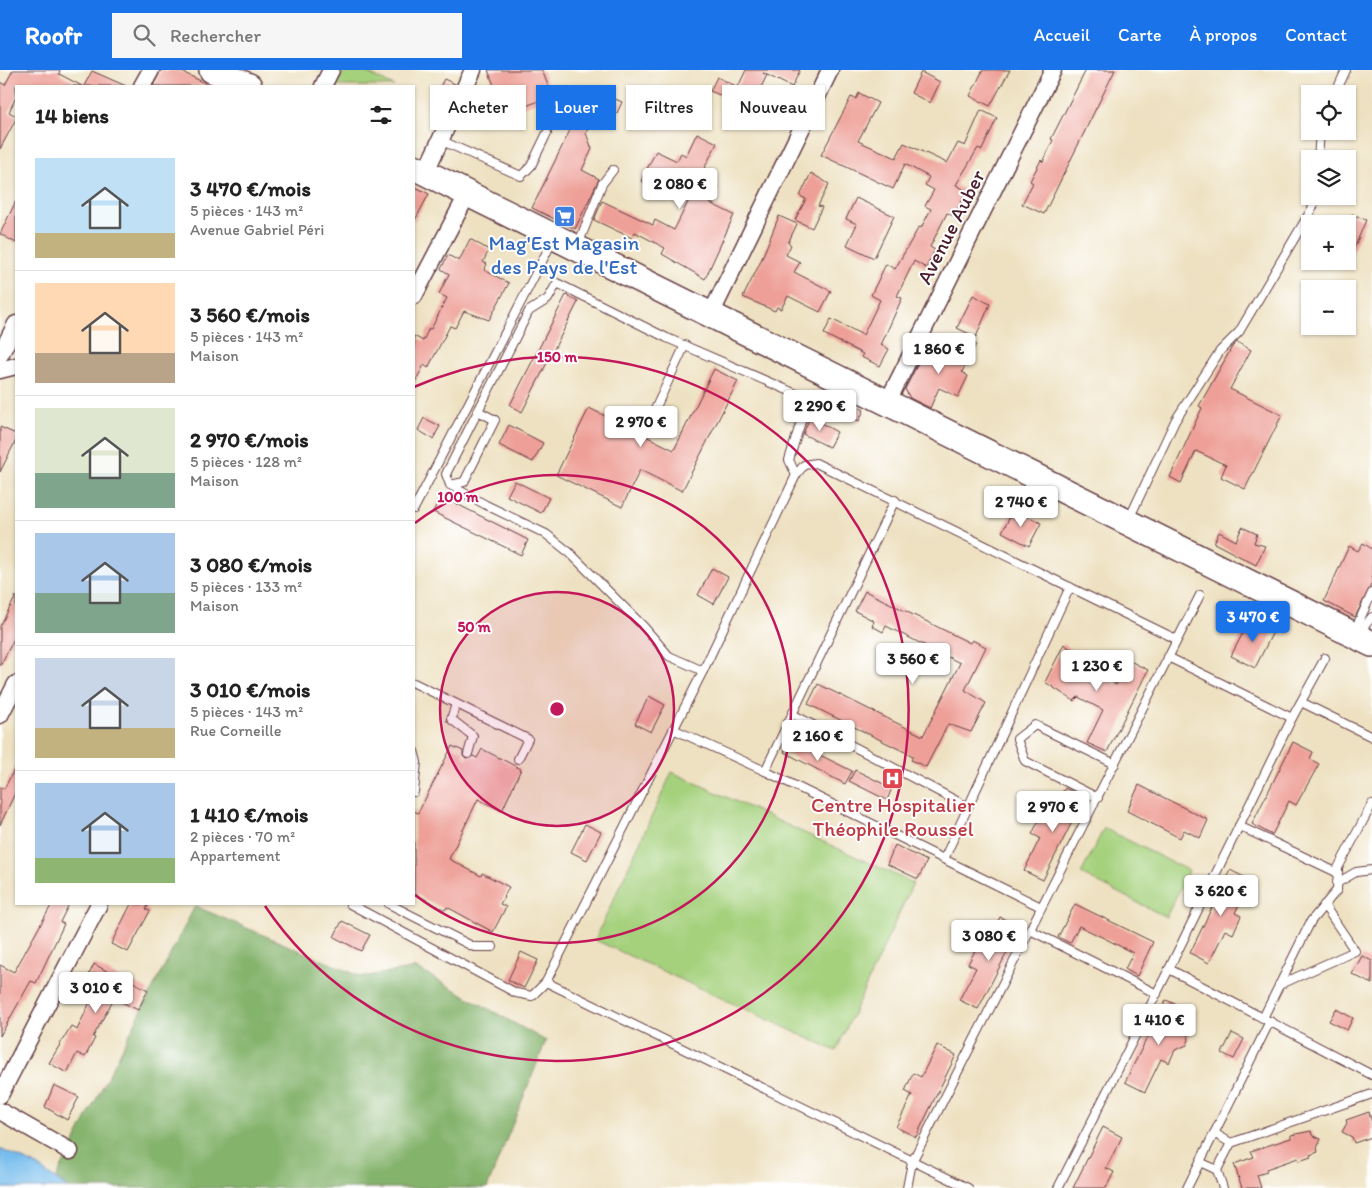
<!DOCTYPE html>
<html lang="fr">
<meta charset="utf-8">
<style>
:root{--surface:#fff;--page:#f6f6f6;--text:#222;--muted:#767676;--line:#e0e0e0;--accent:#1a73e8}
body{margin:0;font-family:Itim,sans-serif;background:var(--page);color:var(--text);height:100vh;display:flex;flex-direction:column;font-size:19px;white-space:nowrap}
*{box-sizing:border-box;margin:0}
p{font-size:16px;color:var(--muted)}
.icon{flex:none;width:28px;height:28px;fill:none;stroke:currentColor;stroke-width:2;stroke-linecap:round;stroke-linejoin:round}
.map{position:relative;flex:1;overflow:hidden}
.details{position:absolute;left:15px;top:15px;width:400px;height:820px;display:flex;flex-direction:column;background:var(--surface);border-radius:0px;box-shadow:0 1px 4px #0004}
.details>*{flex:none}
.hud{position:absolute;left:430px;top:15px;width:475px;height:45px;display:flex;gap:10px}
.controls{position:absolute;left:1301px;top:15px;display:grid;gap:10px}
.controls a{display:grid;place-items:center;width:55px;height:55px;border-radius:0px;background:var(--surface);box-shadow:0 1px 4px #0004;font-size:25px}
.price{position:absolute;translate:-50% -42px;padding:0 11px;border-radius:5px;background:#fff;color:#222;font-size:16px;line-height:32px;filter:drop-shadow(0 1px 2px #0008)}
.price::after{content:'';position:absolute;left:50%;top:30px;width:15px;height:11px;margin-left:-8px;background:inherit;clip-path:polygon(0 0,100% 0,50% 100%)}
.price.current{background:var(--accent);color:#fff}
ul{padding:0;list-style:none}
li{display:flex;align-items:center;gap:15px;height:125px;padding:0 20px}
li+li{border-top:1px solid var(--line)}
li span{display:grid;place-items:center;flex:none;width:140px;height:100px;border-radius:0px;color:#555}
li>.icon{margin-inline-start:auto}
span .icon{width:60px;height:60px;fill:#fffc;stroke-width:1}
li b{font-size:21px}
h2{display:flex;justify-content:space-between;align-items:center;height:60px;padding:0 20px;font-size:21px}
.pill{padding:0 18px;border-radius:0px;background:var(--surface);box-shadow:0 1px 4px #0004;font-size:18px;line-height:45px}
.pill.current{background:var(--accent);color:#fff}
header{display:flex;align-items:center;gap:30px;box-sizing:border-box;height:70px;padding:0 25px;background:var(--accent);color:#fff}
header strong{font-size:24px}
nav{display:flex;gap:28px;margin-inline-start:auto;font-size:18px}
.search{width:350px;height:45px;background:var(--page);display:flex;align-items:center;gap:12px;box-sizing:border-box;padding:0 18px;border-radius:0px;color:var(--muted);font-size:19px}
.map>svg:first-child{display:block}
.green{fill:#a5d17d;stroke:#787854}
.forest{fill:#84b36c;stroke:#67694c}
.water{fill:#75bbec;stroke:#606d8c}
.building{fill:#eea098}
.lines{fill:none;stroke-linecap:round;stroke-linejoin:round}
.service-casing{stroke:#633c42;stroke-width:10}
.minor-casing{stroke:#633c42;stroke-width:19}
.primary-casing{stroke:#633c42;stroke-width:28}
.service{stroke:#fff;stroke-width:8}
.minor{stroke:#fff;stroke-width:16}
.primary{stroke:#fff;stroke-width:25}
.ring{fill:none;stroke:#c2185b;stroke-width:2.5}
.labels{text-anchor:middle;stroke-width:4;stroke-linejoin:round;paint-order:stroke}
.street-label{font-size:21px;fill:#4a1f2b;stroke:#fff}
.shop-label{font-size:21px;fill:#366cbe;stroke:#fff}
.health-label{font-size:21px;fill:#be3a42;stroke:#fff}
.centre{fill:#c2185b;stroke:#fff;stroke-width:2.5}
.ring-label{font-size:15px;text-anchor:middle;font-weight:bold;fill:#c2185b;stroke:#fff;stroke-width:4;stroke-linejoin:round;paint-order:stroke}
</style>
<header>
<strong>Roofr</strong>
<div class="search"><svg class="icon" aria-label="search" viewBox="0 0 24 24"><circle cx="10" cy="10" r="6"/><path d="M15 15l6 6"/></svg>Rechercher</div>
<nav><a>Accueil</a><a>Carte</a><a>À propos</a><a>Contact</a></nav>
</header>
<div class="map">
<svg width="1372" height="1118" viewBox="0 0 1372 1118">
<rect width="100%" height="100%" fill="#fff"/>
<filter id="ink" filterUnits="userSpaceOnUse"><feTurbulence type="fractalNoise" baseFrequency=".02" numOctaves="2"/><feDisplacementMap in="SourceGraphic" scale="10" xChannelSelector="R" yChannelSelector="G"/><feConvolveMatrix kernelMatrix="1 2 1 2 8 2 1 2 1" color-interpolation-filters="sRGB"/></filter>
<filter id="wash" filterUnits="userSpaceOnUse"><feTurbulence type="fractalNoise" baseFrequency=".0096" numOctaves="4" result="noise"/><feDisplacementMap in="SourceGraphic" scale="20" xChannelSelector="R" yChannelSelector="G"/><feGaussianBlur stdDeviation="1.12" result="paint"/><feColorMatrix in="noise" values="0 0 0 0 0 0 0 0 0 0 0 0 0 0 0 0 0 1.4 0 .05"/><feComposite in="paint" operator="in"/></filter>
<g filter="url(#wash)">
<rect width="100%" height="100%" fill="#eee1c1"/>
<g class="green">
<path d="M344,0H361L394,16H335Z"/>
<path d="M672,702L913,813L836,981L595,870Z"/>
<path d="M1104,758L1189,801L1166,847L1081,804Z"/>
</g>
<path class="forest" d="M195,836L362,907L416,898L546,971L487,1118H68L56,1108Z"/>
<path class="water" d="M0,1079L34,1094L68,1118H0Z"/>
<g id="blocks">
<g class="building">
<path d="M13,0H60L59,4L82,16H16V27L9,42L16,46V49L0,79V12L5,15Z"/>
<path d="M161,0H178L211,16H153Z"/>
<path d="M488,0H542L552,26L505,44Z"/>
<path d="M746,0H800L792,17L763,3L767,5L751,38L710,21L717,7L738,17Z"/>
<path d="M983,0H1010L990,36L970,26Z"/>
<path d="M1086,0H1115L1044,144L1022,134L1033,113L1030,111L1041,90L1043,92L1053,70L1051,69Z"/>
<path d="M92,1L126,16H84Z"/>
<path d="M921,2L940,12L930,33L911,23Z"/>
<path d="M444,9L455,14L443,40L431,34Z"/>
<path d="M601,23L622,32L613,52L591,42Z"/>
<path d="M859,23L878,33L858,71L896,88L904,73L947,93L958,73L965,76L981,40L997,48L982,80L978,78L956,115L967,121L954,146L947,143L930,177L935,180L926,198L914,191L897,226L902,228L881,275L889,279L880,296L861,287L863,284L824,264L831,249L863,265L880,230L871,225L886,194L895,199L919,157L921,158L931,139L925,136L934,120L925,115L929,107L905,94L893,119L821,85L851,27L856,29Z"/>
<path d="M645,33L660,40L652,58L637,52Z"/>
<path d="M574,52L588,59L586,63L592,79L582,100L599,109L575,159L532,138Z"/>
<path d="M697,63L717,73L700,107L719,117L710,133L734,145L705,209L662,184L665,178L635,162L632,168L594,150L602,131L653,155L655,150L674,160L692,124L667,112L662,121L641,111L656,81L677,91L681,83L686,86Z"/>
<path d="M811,103L829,114L818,136L822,137L812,158L795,150L806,129L800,126Z"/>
<path d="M414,116L429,124L414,152Z"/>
<path d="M856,128L894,146L874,188L847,175L857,154L846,149Z"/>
<path d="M16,131V173L0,164Z"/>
<path d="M1352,144L1366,150L1348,193V154Z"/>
<path d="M779,146L797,154L788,173L791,175L786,185L800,192L794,202L831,221L820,242L788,226L781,239L777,237L775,241L743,227L760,193Z"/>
<path d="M470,169L489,180L483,192L487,194L484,200L509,213L489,250L464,241L455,258L450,256L428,298L424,295L414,314V266L423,271L429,258L431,259L447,228L439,224L449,204L441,199L448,185L459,191Z"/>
<path d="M566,225L578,232L522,342L510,335Z"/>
<path d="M973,225L990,234L976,267L957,258Z"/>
<path d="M964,268L976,274L962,302L968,306L958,327L939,318L930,338L910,328L905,319L925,280L941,288L944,283L954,288Z"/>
<path d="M1237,272L1251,280L1230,319L1282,345L1245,419L1221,407L1226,395L1196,381L1181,413L1170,407L1202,338L1199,336L1232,277Z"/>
<path d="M714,299L738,311L682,421L640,400L622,437L556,405L589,338L674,380Z"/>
<path d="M849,332L864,340L859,351L844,343Z"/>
<path d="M810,347L837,362L829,377L803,364Z"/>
<path d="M424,348L440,356L433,369L418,360Z"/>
<path d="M509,355L543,373L533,392L499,375Z"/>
<path d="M0,357L16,364V370L0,402Z"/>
<path d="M515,411L549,428L541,443L507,426Z"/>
<path d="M441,426L528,470L521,485L433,442Z"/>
<path d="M1014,439L1041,453L1029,476L1002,462Z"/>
<path d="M1242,457L1257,464L1254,473L1265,476L1256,495L1214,473L1219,462L1236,471Z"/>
<path d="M1363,473L1372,479V513L1355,547L1324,531L1349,476L1358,481Z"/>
<path d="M712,498L728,507L714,534L698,525Z"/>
<path d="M865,521L970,573L972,570L986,577L965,620L986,633L971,662L948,654L926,697L911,690L913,686L808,634L818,614L923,666L960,593L886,556L883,562L872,556L874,551L855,541Z"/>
<path d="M16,526V565L0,596V556Z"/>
<path d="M1250,549L1274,560L1255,598L1231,586Z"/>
<path d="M1064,574L1116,615L1128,590L1148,600L1107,682L1087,673L1103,640L1078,627L1074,631L1045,612Z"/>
<path d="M649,626L665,635L651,662L635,654Z"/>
<path d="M790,670L852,701L845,714L784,682Z"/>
<path d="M1293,672L1313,682L1310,689L1319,694L1296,735L1289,731L1272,765L1252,754Z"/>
<path d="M452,676L463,681V686L466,689L473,686L477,688L482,679L521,699L502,741L478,729L449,789L481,806L482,803L509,817L500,834L506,837L493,862L447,837L445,840L414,823V741L418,743Z"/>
<path d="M16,696V721L0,755V717L4,719Z"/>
<path d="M855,700L892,718L887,730L849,711Z"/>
<path d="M1139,715L1208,750L1200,768L1184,760L1180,768L1127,741Z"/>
<path d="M1065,718L1084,728L1043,810L1024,801L1040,768L1032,764L1041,746L1049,750Z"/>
<path d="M585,754L601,762L587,790L571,782Z"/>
<path d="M895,775L927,791L918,809L887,794Z"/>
<path d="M1230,800L1250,810L1235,843L1241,846L1233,864L1225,860L1209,893L1190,883Z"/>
<path d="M52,834H69L60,852L64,854L36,913L31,911L0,966V895L14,902Z"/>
<path d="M131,834H149L146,839L150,841L128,882L111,874Z"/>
<path d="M1075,834L1153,872L1137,906L1125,899L1133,883L1108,870L1079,856L1070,873L1058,867Z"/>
<path d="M1000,847L1020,857L978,939L959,930L976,898L968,894L977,877L984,881Z"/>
<path d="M342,851L370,865L361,881L334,867Z"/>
<path d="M521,882L538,890L524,918L508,910Z"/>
<path d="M1362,886L1372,891V914L1352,904Z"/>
<path d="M94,894L123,910L124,907L148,920L138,940L114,928L93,967L95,968L85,987L77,983L67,1003L49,993L71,956L77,960L90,932L89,931L95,918L85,913Z"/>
<path d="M1166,930L1186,939L1177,957L1187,962L1189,969L1187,975L1175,980L1169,993L1161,989L1145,1022L1125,1012Z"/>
<path d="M1336,939L1353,948L1347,960L1329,951Z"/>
<path d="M1232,963L1244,969L1234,989L1222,983Z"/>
<path d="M937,975L956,985L916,1067L896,1057L912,1025L905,1021L913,1003L921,1007Z"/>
<path d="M54,1015L79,1027L67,1050L45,1037Z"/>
<path d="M1369,1042L1372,1053V1067L1354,1073L1352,1067L1342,1062L1347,1053L1346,1050Z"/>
<path d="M1103,1057L1122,1067L1106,1098L1114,1102L1106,1118H1073Z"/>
<path d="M1311,1061L1312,1065L1321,1069L1317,1078L1318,1082L1310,1085L1311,1087L1299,1091L1298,1088L1266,1099L1267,1102L1257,1105L1261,1118H1242L1234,1094L1254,1087L1251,1081L1291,1068V1065Z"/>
</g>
</g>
</g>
<g filter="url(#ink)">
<use href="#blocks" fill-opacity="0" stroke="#633c42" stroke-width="1"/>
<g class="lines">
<defs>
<g id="service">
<path d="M1335,24L1346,0"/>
<path d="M440,70L521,106L531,96L547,63"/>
<path d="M1318,89L1320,61"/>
<path d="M578,175L602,114L613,100"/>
<path d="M478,341L529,241L548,229L557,213L667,268L808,329L789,390L796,405"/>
<path d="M650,350L685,275"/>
<path d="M450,415L464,412L495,350L478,341L446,404L450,415L486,435L546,464L570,483L644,557L669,586L703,601"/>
<path d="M414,439L553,170"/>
<path d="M1129,449L1175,351L1220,281L1239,262L1313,137L1315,126"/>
<path d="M1354,562L1372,523"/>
<path d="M1358,563L1372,547"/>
<path d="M1168,587L1292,648"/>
<path d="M414,613L528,669L518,689"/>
<path d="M1301,632L1372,667"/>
<path d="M456,634L451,649L473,666L468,684"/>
<path d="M792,644L968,737"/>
<path d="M673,659L765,701L1041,837"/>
<path d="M414,681L417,692L414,722"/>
<path d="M765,701L895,430"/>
<path d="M1098,728L1025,691L1017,669L1035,655L1115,694"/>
<path d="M1239,756L1338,803"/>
<path d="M944,789L1070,517"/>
<path d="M1337,813L1356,802L1372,800"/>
<path d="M350,834L516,923L532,926L546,912L703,601L796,405L804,395L816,393L1176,569"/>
<path d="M389,834L474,877H493"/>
<path d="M1030,860L1157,924"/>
<path d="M1169,899L1372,1005"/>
<path d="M546,912L968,1118"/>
<path d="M1279,915L1355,881L1324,835"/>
<path d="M1263,948L1311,851L1337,820L1338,798L1372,734"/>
<path d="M1214,1063L1231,1073"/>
<path d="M1200,1092L1217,1100"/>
<path d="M907,1118L912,1092L1200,525"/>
<path d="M1058,1118L1169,899L1292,648L1325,588"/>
<path d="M1187,1118L1270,951"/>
<path d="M1223,1118L1217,1100L1231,1073L1372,1024"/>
</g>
<g id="minor">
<path d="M142,16L151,0"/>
<path d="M323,16L331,0"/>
<path d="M425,103L473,0"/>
<path d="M414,226L467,125"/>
<path d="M710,246L830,0"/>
<path d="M0,285L16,254"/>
<path d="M0,300L16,296"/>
<path d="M887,333L1053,0"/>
<path d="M0,645L16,614"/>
<path d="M0,1025L99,834"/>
<path d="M0,1041L70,1081"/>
</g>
<g id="primary">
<path d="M212,0L249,16"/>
<path d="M414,97L1372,574"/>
</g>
</defs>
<use href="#service" class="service-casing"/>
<use href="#minor" class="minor-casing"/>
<use href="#primary" class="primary-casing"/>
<use href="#service" class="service"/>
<use href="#minor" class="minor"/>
<use href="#primary" class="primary"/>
</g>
</g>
<circle cx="557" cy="639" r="117" fill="#c2185b" fill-opacity=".12"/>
<g class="ring">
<circle cx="557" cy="639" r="117"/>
<path d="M415 453A234 234 0 1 1 415 825"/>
<path d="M414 317A352 352 0 1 1 265 836"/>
</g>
<defs>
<symbol id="supermarket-square" viewBox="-11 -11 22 22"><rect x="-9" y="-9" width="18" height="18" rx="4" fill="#3f7fe0" stroke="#fff"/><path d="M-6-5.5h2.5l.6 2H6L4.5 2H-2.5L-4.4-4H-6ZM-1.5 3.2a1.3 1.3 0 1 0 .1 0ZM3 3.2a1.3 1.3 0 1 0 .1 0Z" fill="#fff"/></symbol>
<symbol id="hospital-square" viewBox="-11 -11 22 22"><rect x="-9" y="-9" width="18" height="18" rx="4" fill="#e0444e" stroke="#fff"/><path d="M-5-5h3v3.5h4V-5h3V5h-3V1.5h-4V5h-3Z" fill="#fff"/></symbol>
</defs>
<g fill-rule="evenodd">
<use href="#supermarket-square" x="552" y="134" width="25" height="25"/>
<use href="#hospital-square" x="880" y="696" width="25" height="25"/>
</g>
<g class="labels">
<g class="street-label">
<text transform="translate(951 157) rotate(-63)" y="7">Avenue Auber</text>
</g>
<g class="shop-label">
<text x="564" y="180">Mag'Est Magasin<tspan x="564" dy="24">des Pays de l'Est</tspan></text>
</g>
<g class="health-label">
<text x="893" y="742">Centre Hospitalier<tspan x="893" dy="24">Théophile Roussel</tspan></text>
</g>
</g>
<circle cx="557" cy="639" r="8" class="centre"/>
<g class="ring-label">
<text x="557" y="292">150 m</text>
<text x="458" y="432">100 m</text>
<text x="474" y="562">50 m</text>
</g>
</svg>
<div class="controls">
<a><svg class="icon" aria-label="locate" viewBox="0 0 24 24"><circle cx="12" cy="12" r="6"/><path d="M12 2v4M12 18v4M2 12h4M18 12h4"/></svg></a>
<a><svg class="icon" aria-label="layers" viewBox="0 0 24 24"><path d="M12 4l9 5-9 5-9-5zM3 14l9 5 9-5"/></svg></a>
<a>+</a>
<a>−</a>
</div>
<b class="price" style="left:680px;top:140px">2 080 €</b>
<b class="price" style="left:939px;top:305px">1 860 €</b>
<b class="price" style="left:820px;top:362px">2 290 €</b>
<b class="price" style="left:641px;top:378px">2 970 €</b>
<b class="price" style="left:1021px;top:458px">2 740 €</b>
<b class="price current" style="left:1253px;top:573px">3 470 €</b>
<b class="price" style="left:913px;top:615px">3 560 €</b>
<b class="price" style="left:1097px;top:622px">1 230 €</b>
<b class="price" style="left:818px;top:692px">2 160 €</b>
<b class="price" style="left:1053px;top:763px">2 970 €</b>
<b class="price" style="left:1221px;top:847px">3 620 €</b>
<b class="price" style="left:989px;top:892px">3 080 €</b>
<b class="price" style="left:96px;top:944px">3 010 €</b>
<b class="price" style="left:1159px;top:976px">1 410 €</b>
<div class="hud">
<a class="pill">Acheter</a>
<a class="pill current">Louer</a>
<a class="pill">Filtres</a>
<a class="pill">Nouveau</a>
</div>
<section class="details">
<h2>14 biens<svg class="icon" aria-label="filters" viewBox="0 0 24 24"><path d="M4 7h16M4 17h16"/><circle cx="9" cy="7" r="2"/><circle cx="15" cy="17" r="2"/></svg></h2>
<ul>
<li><span style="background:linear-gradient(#bfe0f5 75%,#c2b280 0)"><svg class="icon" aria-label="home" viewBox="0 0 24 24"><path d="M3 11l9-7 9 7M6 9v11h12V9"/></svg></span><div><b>3 470 €/mois</b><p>5 pièces · 143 m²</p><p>Avenue Gabriel Péri</p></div></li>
<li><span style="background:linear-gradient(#ffd9b3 70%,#b9a48a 0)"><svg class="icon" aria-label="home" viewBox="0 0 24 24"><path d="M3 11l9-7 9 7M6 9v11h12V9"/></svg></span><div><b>3 560 €/mois</b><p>5 pièces · 143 m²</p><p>Maison</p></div></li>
<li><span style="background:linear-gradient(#dfe7d0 65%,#7fa58c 0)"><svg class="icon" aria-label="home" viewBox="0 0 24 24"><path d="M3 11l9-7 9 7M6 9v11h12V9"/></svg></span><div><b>2 970 €/mois</b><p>5 pièces · 128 m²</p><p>Maison</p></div></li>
<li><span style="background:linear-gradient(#a9c7e8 60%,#7fa58c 0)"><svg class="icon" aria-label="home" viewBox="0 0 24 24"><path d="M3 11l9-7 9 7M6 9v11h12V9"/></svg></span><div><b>3 080 €/mois</b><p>5 pièces · 133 m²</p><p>Maison</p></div></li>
<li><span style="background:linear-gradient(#c9d6e8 70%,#c2b280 0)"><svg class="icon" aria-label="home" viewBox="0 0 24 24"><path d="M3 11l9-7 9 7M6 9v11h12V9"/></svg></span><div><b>3 010 €/mois</b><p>5 pièces · 143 m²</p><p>Rue Corneille</p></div></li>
<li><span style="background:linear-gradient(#a9c7e8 75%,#8fb573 0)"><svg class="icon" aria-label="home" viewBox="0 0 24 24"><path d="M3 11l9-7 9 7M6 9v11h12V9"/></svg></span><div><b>1 410 €/mois</b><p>2 pièces · 70 m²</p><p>Appartement</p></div></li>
</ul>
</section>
</div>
